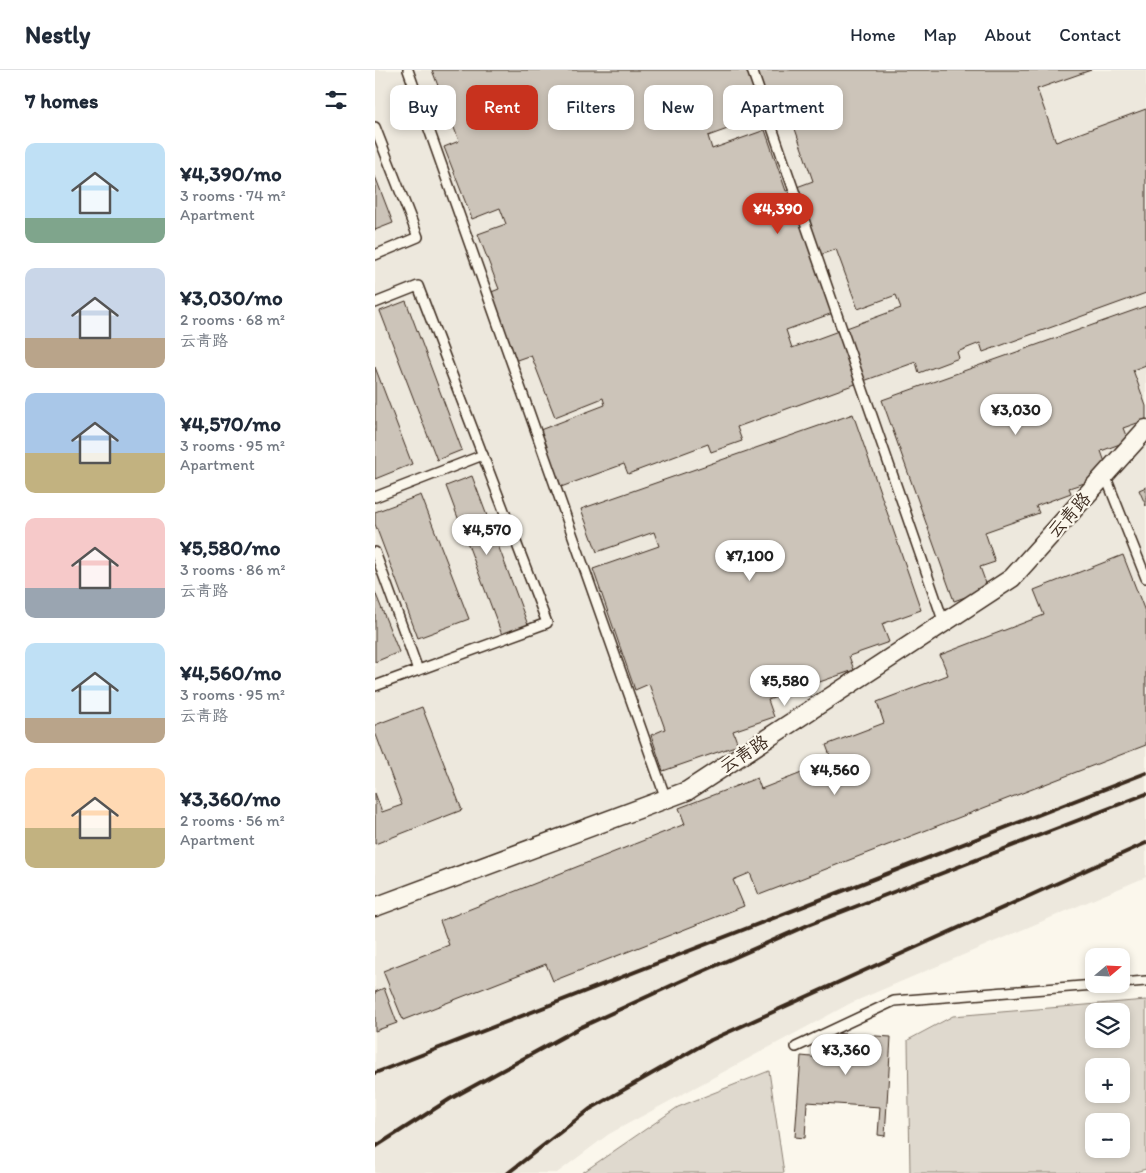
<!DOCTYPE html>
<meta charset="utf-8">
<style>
:root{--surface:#fff;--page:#f6f6f7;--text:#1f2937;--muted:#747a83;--line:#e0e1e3;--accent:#c8321e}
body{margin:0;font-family:Itim,"LXGW WenKai TC",sans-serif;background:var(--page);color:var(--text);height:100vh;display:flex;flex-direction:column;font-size:19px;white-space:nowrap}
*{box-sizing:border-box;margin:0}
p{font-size:16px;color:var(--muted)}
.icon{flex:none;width:28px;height:28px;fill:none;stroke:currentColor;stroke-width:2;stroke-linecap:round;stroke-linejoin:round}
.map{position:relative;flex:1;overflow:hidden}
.details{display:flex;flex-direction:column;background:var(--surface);width:375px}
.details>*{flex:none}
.banner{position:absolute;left:15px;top:15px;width:475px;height:45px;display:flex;gap:10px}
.needle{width:32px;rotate:71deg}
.fabs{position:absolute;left:710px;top:878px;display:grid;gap:10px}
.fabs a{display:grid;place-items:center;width:45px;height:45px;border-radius:10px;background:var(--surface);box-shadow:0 2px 8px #0003;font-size:25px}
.price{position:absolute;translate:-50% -42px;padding:0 11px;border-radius:18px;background:#fff;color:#222;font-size:16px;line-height:32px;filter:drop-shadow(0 1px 2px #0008)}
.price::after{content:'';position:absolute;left:50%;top:30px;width:15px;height:11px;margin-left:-8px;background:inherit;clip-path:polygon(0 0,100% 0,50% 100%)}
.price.current{background:var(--accent);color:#fff}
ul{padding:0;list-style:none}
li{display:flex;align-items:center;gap:15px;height:125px;padding:0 25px}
li span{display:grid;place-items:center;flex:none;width:140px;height:100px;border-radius:10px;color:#555}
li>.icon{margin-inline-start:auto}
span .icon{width:60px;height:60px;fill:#fffc;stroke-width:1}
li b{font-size:21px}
h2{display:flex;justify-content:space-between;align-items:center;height:60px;padding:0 25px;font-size:21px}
.pill{padding:0 18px;border-radius:10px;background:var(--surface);box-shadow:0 2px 8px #0003;font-size:18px;line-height:45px}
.pill.current{background:var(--accent);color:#fff}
header{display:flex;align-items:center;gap:30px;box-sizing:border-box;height:70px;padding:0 25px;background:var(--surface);border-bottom:1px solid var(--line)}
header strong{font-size:24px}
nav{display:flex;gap:28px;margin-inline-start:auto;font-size:18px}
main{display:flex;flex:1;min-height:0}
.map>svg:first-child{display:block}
.built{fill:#ede8dd}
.green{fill:#dfd9ce;stroke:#8d8276;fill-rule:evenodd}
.building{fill:#ccc4b9;stroke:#3b2a1e;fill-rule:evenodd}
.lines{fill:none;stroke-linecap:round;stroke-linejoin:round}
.lane-casing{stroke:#3b2a1e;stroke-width:12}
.street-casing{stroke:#3b2a1e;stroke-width:21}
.lane{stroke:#fbf7ec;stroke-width:9}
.street{stroke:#fbf7ec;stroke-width:18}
.rail{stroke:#3b2a1e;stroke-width:4}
.labels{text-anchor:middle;stroke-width:4.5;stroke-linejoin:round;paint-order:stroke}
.street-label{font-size:18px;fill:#3b2a1e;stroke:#fbf7ec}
</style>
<header>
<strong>Nestly</strong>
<nav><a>Home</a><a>Map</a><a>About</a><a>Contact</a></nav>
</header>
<main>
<section class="details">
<h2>7 homes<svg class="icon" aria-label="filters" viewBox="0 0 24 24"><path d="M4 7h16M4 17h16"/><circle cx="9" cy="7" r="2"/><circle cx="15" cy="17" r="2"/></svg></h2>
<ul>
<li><span style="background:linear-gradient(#bfe0f5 75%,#7fa58c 0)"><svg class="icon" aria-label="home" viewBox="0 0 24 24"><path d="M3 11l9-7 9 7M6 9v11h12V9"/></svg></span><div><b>¥4,390/mo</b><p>3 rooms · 74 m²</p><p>Apartment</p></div></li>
<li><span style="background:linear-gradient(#c9d6e8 70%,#b9a48a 0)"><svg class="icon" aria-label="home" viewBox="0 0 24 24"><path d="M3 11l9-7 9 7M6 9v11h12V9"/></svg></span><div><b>¥3,030/mo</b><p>2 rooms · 68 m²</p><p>云青路</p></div></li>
<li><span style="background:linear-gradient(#a9c7e8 60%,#c2b280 0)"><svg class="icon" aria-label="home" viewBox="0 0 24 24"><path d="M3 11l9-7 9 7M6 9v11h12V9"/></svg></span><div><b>¥4,570/mo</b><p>3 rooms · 95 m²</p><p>Apartment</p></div></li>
<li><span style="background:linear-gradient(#f6c9c9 70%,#9aa5b1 0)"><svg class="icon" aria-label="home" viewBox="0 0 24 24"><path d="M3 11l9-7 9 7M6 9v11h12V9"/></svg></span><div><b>¥5,580/mo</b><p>3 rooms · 86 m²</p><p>云青路</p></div></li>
<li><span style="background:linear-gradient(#bfe0f5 75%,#b9a48a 0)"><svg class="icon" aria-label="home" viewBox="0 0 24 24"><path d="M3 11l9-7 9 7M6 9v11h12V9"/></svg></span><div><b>¥4,560/mo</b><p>3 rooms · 95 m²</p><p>云青路</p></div></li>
<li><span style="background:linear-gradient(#ffd9b3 60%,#c2b280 0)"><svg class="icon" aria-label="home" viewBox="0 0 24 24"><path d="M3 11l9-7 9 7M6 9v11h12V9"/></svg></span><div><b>¥3,360/mo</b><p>2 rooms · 56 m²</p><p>Apartment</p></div></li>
</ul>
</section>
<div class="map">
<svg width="771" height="1103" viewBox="0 0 771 1103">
<rect width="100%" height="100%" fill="#fbf7ec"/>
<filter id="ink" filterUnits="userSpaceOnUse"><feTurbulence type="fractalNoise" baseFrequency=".02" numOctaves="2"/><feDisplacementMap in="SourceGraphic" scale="10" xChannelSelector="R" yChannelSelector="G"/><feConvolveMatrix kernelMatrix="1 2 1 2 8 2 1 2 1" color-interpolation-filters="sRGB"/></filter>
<g filter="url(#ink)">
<path class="built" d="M0,0H771V807L476,933L234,1064L182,1103H0Z"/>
<g class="green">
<path d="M771,930V1099L756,1103H535L533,970L578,946ZM719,941H746V969H719ZM719,996H746V1024H719ZM719,1051H746V1079H719Z"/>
<path d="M394,1001L409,1103H207L303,1037Z"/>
</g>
<g class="building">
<path d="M57,0H716L662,19L681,72L771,39V223L608,282L605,273L582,282L584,288L544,303L541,292L362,357L367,371L336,382L333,374L253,404L249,394L186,417L165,360L230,335L228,328L180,347L156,285L139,291L114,223L124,219L103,164L131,154L125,138L97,149L69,77L84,71ZM434,30L440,49L419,56L438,111L411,121L390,60L337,79L333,66ZM461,179L483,239L521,225L526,238L417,278L411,260L458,243L437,188Z"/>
<path d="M0,106L18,153L0,160Z"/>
<path d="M31,231L87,380L62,390L5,241Z"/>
<path d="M771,236V295L758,300L771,336V350L748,358L753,371L726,381L731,395L719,410L694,418L696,423L661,436L664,443L610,462L620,492L605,497L613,519L579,531L507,330Z"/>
<path d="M0,297L37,394L0,409Z"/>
<path d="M478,344L546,540L507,554L514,572L474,586L479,600L393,630L399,647L358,661L363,675L288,701L276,665L290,659L274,614L260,620L218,499L284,476L279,462L222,482L206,439Z"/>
<path d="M97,406L153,555L127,565L71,416Z"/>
<path d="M771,417V436L764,420Z"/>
<path d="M46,425L94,549L43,568L0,454V442Z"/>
<path d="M748,485L771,544V675L384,825L375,803L358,810L369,836L178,911L171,894L28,950L8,901L74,875L65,851L310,754L304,738L382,708L386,719L457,691L451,675L509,653L502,632L573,605L565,585L669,545L659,520Z"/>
<path d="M0,522L24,582L0,592Z"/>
<path d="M47,637L87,740L0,774V723L7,742L27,735L0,662V655Z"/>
<path d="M9,918L22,953L0,961V922Z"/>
<path d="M458,963L516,967L510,1066L503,1065L505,1037L432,1032L430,1068L420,1067L426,986L447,988Z"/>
</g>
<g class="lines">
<defs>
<g id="lane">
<path d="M33,0L291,729"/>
<path d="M377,0L569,553"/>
<path d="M0,57L43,167L0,185"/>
<path d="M0,233L43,216L172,553L0,616"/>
<path d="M730,405L771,508"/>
<path d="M0,427L108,385"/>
<path d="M0,482L43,600"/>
<path d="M746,913L771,911"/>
<path d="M421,977L519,931L732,914"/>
</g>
<path id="street" d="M0,837L312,721L637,508L771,359"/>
</defs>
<use href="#lane" class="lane-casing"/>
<use href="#street" class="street-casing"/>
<use href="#lane" class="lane"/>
<use href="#street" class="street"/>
<g class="rail">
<path d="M0,1003L771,703"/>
<path d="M0,1077L75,1029L204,958L315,907L433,855L771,724"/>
<path d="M133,1103L215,1039L336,970L771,773"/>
</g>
</g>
</g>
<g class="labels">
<g class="street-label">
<text transform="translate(694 445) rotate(-48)" y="6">云青路</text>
<text transform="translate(369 684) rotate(-33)" y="6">云青路</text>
</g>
</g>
</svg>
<div class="fabs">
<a><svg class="needle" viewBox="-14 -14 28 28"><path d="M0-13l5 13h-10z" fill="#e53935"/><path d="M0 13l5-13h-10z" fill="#747a83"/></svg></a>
<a><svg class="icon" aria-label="layers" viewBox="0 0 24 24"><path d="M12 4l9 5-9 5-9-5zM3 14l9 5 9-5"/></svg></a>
<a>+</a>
<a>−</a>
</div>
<b class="price current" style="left:403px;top:165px">¥4,390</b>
<b class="price" style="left:641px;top:366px">¥3,030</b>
<b class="price" style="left:112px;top:486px">¥4,570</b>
<b class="price" style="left:375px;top:512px">¥7,100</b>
<b class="price" style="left:410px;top:637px">¥5,580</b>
<b class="price" style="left:460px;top:726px">¥4,560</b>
<b class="price" style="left:471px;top:1006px">¥3,360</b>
<div class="banner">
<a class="pill">Buy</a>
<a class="pill current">Rent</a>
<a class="pill">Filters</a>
<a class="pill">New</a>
<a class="pill">Apartment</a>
</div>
</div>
</main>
